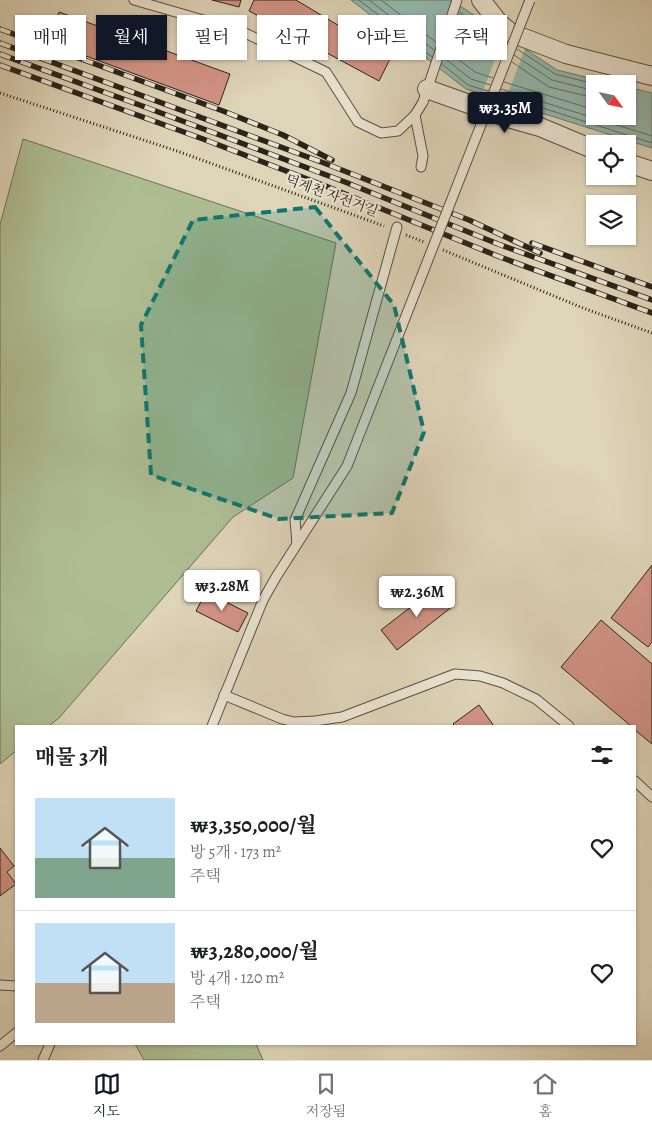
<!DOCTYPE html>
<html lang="ko">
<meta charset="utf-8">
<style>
:root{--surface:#fff;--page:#f6f6f6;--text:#202124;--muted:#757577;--line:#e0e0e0;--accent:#111827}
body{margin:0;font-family:Alegreya,"Noto Serif KR",serif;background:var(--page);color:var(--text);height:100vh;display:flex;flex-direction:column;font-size:19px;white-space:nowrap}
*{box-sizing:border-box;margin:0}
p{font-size:16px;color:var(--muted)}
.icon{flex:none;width:28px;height:28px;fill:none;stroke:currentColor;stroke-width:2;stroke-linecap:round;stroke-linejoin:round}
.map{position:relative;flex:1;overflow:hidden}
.drawer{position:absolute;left:15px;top:725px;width:621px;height:320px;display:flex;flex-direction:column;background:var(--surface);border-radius:0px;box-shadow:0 1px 4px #0004}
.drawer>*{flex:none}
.hud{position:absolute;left:15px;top:15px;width:622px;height:45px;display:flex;gap:10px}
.needle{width:32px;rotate:123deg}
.fabs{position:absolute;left:586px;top:75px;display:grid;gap:10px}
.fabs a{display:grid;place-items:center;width:50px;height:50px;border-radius:0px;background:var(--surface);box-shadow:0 1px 4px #0004;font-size:25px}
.price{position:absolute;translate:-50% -42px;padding:0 11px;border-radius:5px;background:#fff;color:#222;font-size:16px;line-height:32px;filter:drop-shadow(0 1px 2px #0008)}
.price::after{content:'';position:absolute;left:50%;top:30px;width:15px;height:11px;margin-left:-8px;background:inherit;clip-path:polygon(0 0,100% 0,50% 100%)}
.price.selected{background:var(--accent);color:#fff}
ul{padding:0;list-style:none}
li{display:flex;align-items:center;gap:15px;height:125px;padding:0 20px}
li+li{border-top:1px solid var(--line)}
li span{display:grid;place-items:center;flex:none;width:140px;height:100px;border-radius:0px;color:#555}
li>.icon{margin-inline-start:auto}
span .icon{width:60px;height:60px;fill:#fffc;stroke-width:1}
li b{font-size:21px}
h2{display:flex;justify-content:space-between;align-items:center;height:60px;padding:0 20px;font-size:21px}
.chip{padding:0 18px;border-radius:0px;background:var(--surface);box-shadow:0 1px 4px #0004;font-size:18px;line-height:45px}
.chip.selected{background:var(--accent);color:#fff}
.tabs{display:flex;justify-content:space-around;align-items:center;height:70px;border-top:1px solid var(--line);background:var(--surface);font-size:14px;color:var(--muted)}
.tabs a{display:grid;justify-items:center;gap:2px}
.tabs .selected{color:var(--accent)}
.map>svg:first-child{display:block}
.green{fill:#aebd92;stroke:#6d7056}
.water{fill:#93b8ad;stroke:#6a7d73}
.pier{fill:#ded4b8}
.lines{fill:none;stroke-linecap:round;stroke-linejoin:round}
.shore{stroke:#606e64;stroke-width:1}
.building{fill:#d19385;stroke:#2c241b}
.service-casing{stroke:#585042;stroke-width:11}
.minor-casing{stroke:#585042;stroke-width:20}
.path{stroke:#2c241b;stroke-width:3;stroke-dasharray:1 2.5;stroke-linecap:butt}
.service{stroke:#eae3d1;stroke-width:9}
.minor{stroke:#eae3d1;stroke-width:18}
.rail-casing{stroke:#2c241b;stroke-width:5.5}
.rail{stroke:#eae3d1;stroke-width:4;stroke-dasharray:11;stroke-linecap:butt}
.service-bridge-casing{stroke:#585042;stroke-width:11;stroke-linecap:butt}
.service-bridge{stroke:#eae3d1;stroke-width:9}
.marked{fill:#0f766e;fill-opacity:0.2;stroke:#0f766e;stroke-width:4;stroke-dasharray:10 6;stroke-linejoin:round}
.labels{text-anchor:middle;stroke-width:4;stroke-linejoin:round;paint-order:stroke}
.street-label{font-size:14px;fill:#2c241b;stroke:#eae3d1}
</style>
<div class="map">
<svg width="652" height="1060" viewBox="0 0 652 1060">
<rect width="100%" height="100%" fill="#ded4b8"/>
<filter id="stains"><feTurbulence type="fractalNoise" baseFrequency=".004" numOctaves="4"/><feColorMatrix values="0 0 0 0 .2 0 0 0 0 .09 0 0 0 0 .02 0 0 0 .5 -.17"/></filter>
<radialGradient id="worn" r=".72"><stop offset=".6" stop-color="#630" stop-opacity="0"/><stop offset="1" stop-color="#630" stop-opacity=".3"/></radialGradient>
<g class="green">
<path d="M23,139L336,243L293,478L233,517L59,718L49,726H16V751L0,764V225Z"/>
<path d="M135,1044H256L263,1060H144Z"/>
</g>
<path class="water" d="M351,0H451L557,70L614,84H595V116H628V87L652,93V148L466,89Z"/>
<path class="pier" d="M505,33L526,46L504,104L481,96Z"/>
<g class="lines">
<g class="shore">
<path d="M359,0L432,57"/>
<path d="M369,0L434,50"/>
<path d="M381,0L437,43"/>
<path d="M459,12L507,43"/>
<path d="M457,18L505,49"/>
<path d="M455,25L502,56"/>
<path d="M517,49L555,74L595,84"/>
<path d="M446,50L475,72L493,78"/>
<path d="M514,55L552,80L595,91"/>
<path d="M444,58L471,79L491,85"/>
<path d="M512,62L549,87L595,98"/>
<path d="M442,64L468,85L488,91"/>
<path d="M504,82L595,110"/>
<path d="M501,89L652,136"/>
<path d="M499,94L652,143"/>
</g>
</g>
<g class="building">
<path d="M212,0H241L239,7Z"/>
<path d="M254,0H296L391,57L379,81L249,11Z"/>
<path d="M59,12L230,74L219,105L48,42Z"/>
<path d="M652,565V642L648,647L611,618Z"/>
<path d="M438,586L453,606L397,650L381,630Z"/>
<path d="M206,592L248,613L238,632L196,611Z"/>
<path d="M601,620L652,664V744L635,730V726H631L561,667Z"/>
<path d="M479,705L494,726H455L453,724Z"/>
<path d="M0,848L14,866L7,872L16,884L0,896Z"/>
</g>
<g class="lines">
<defs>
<g id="service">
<path d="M134,0L241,31L326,72L358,122L381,133L398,131L415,115L423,102L457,0"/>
<path d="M415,115L423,156L421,167"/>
<path d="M297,544L295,520L351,393L397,227"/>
<path d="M224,695L282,719L294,722L315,721L342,717L455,674L480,676L503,683L536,699L569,726"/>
<path d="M212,726L263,600L276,577L347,466"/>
<path d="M635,781L652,797"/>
<path d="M0,985L16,986"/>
<path d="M0,1046L16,1033"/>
<path d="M43,1060L50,1044"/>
</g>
<g id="minor">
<path d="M481,0L499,23L511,33L566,54L652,76"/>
<path d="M427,89L508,118L540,127L595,150"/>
<path d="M628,163L652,171"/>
</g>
</defs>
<use href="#service" class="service-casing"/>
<use href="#minor" class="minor-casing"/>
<g class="path">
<path d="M0,93L177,151L384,226"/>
<path d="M406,235L424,242"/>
<path d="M443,250L583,308L652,333"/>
</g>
<use href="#service" class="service"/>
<use href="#minor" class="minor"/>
<defs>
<g id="rail">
<path d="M0,29L223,111L283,135L332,160"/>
<path d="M0,43L324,163L469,220L540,253"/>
<path d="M0,54L145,107L345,182L498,244L652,300"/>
<path d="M0,65L203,139L328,187L500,257L652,313"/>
<path d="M532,243L652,287"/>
</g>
</defs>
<use href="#rail" class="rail-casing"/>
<use href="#rail" class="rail"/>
<defs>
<path id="service-bridge" d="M347,466L530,0"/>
</defs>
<use href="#service-bridge" class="service-bridge-casing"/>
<use href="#service-bridge" class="service-bridge"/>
</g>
<path class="marked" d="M315,207L394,305L424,432L392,513L279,519L151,475L141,325L193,220Z"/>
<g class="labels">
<g class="street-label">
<text transform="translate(332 195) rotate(20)" y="5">덕계천 자전거길</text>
</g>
</g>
<rect width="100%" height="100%" filter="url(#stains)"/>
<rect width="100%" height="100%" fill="url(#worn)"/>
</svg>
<div class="fabs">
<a><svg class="needle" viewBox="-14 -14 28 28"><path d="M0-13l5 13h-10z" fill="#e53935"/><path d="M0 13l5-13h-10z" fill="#757577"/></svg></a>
<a><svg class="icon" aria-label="locate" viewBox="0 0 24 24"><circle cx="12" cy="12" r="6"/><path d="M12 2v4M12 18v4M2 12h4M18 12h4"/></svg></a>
<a><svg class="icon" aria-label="layers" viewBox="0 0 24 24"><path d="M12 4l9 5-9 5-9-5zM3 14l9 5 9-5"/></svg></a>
</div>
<b class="price selected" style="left:505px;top:134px">₩3.35M</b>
<b class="price" style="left:222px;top:612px">₩3.28M</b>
<b class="price" style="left:417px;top:618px">₩2.36M</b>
<div class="hud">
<a class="chip">매매</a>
<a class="chip selected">월세</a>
<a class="chip">필터</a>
<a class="chip">신규</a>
<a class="chip">아파트</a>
<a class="chip">주택</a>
</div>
<section class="drawer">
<h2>매물 3개<svg class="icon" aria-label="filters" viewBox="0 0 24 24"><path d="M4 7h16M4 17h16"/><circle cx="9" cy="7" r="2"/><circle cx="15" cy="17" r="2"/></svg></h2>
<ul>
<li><span style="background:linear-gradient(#bfe0f5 60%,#7fa58c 0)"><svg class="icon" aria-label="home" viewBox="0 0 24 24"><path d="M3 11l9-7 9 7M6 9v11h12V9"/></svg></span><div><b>₩3,350,000/월</b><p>방 5개 · 173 m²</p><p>주택</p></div><svg class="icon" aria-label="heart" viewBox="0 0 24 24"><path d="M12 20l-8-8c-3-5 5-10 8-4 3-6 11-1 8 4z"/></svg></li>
<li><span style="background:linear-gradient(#bfe0f5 60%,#b9a48a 0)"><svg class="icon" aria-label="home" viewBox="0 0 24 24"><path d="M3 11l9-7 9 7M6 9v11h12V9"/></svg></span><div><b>₩3,280,000/월</b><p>방 4개 · 120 m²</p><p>주택</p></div><svg class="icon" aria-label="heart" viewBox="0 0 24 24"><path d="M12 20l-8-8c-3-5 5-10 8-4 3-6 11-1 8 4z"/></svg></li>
</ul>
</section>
</div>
<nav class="tabs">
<a class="selected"><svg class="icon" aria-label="map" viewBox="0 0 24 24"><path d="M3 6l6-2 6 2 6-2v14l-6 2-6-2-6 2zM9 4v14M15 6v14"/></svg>지도</a>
<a><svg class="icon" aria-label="saved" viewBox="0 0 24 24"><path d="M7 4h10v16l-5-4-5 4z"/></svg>저장됨</a>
<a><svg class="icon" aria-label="home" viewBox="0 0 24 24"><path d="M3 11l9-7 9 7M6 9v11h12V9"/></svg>홈</a>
</nav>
